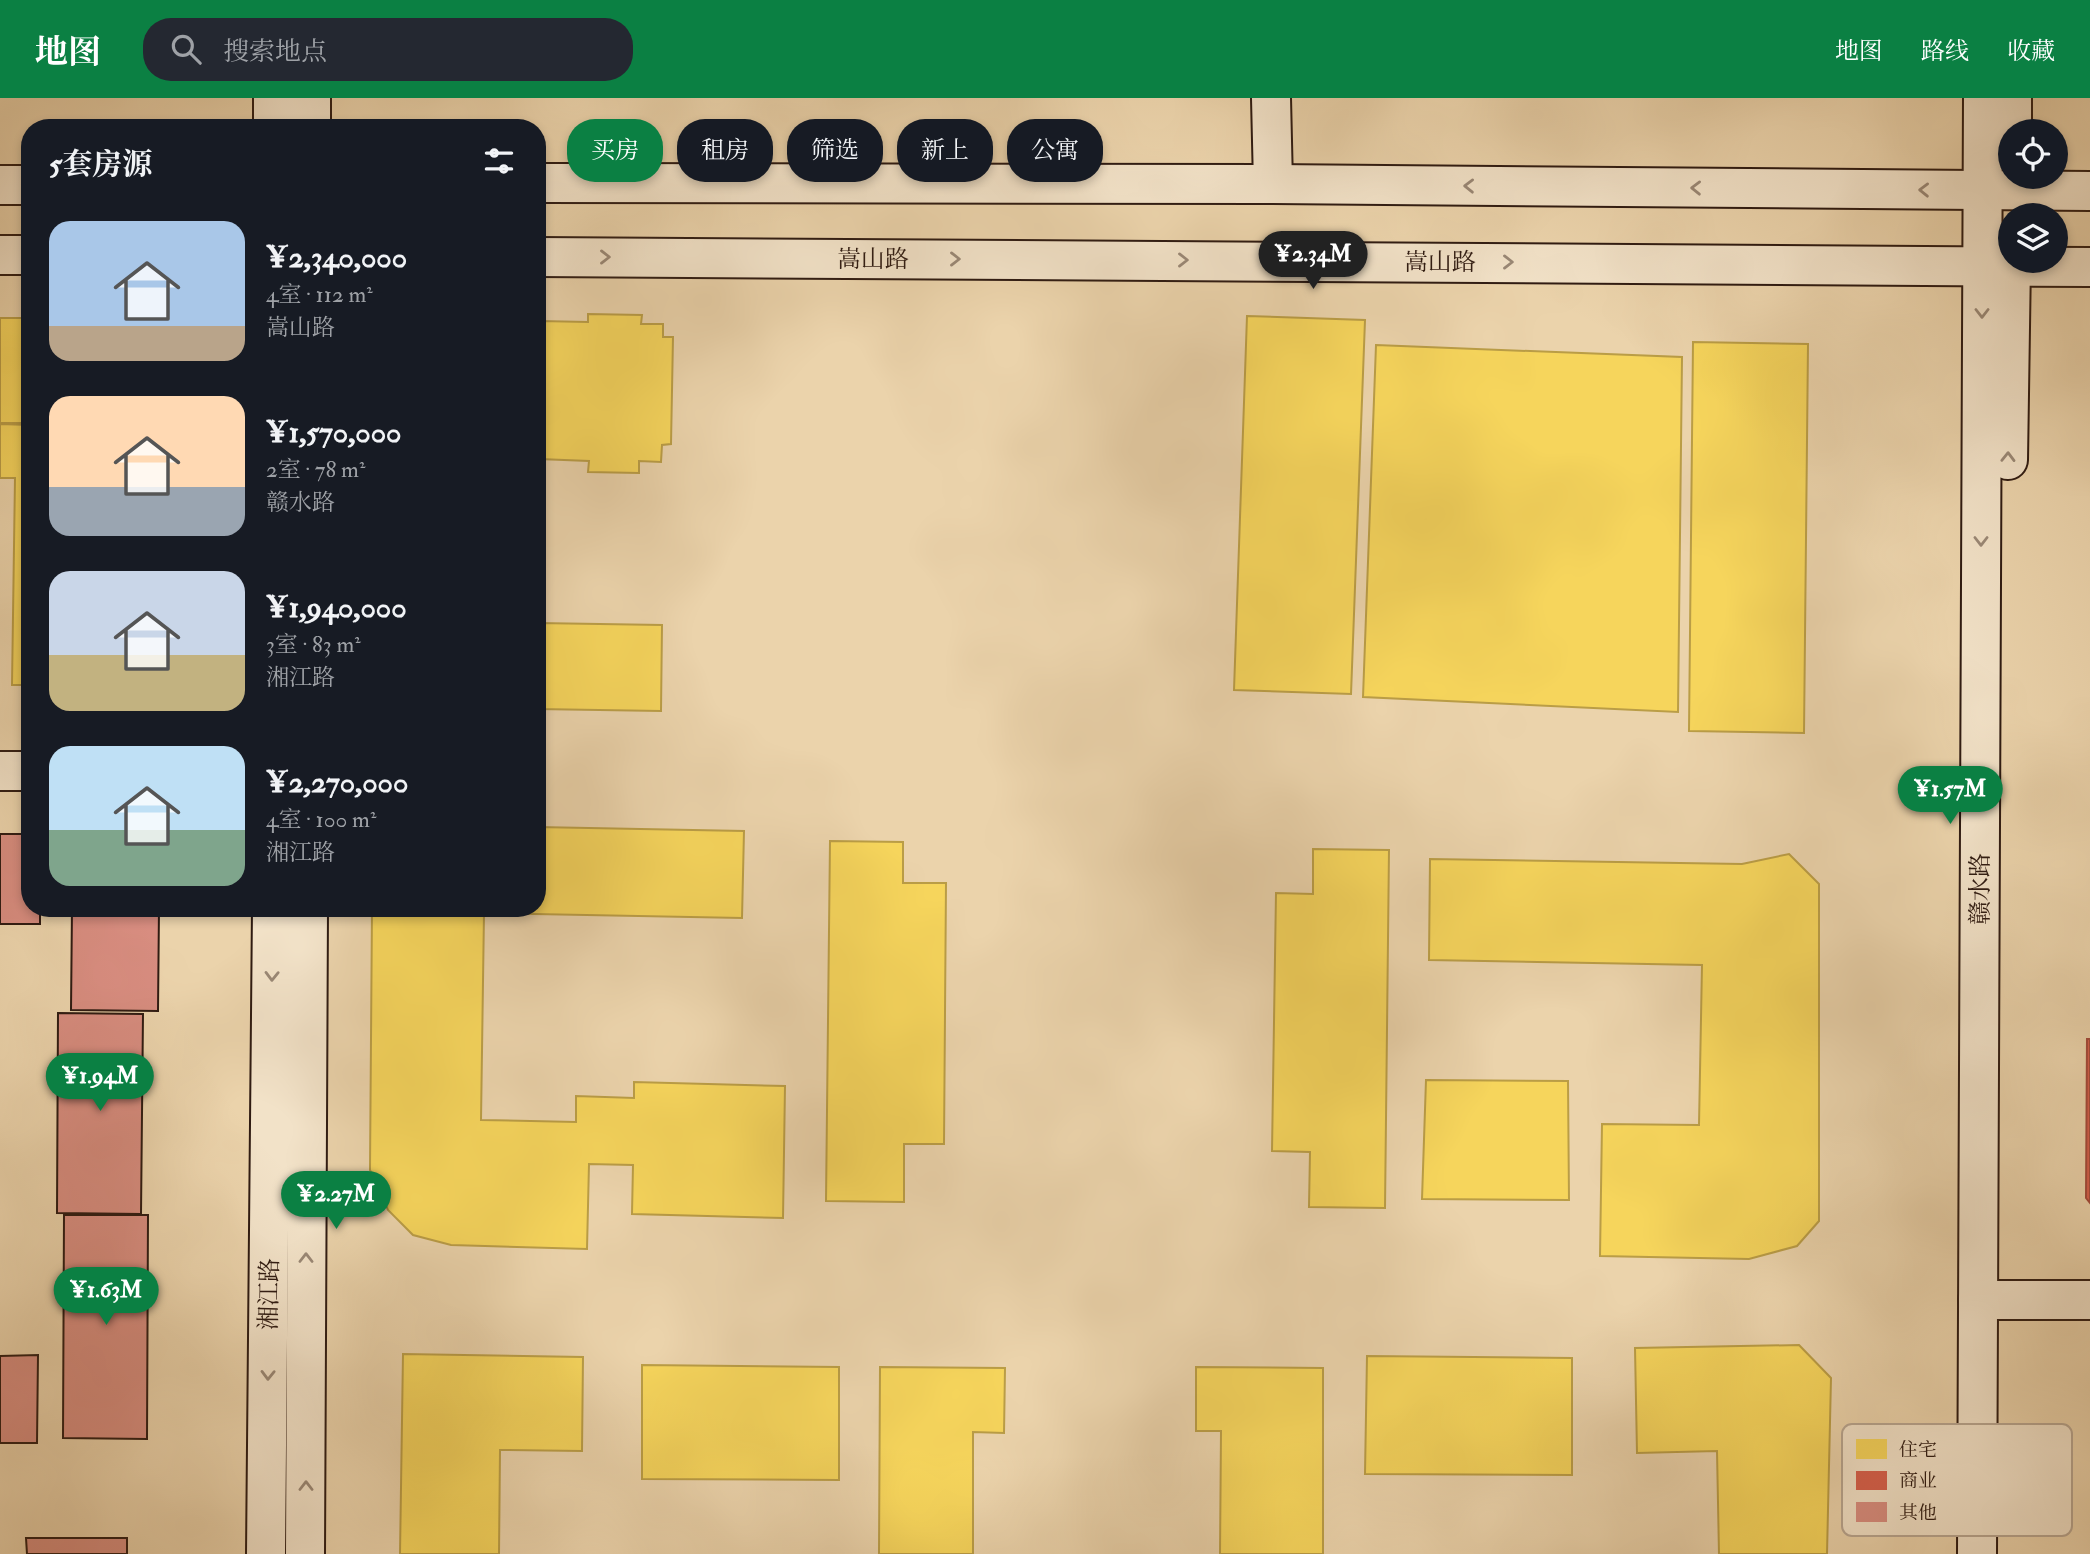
<!DOCTYPE html>
<html lang="zh">
<meta charset="utf-8">
<style>
:root{--surface:#171b24;--page:#242831;--text:#f1f3f6;--muted:#9ea1a6;--accent:#0b8043}
body{margin:0;font-family:"IM FELL Double Pica","Noto Serif SC",serif;background:var(--page);color:var(--text);height:100vh;display:flex;flex-direction:column;font-size:26px;white-space:nowrap}
*{box-sizing:border-box;margin:0}
p{font-size:23px;color:var(--muted)}
.icon{flex:none;width:38px;height:38px;fill:none;stroke:currentColor;stroke-width:2;stroke-linecap:round;stroke-linejoin:round}
.map{position:relative;flex:1;overflow:hidden}
.sheet{position:absolute;left:21px;top:21px;width:525px;height:798px;display:flex;flex-direction:column;background:var(--surface);border-radius:28px;box-shadow:0 4px 10px #0003}
.sheet>*{flex:none}
.hud{position:absolute;left:567px;top:21px;width:665px;height:63px;display:flex;gap:14px}
.fabs{position:absolute;left:1998px;top:21px;display:grid;gap:14px}
.fabs a{display:grid;place-items:center;width:70px;height:70px;border-radius:50%;background:var(--surface);box-shadow:0 4px 10px #0003;font-size:35px}
.price{position:absolute;translate:-50% -60px;padding:0 16px;border-radius:24px;background:var(--accent);color:#fff;font-size:23px;line-height:46px;filter:drop-shadow(0 2px 4px #0008)}
.price::after{content:'';position:absolute;left:50%;top:42px;width:21px;height:16px;margin-left:-10px;background:inherit;clip-path:polygon(0 0,100% 0,50% 100%)}
.price.active{background:#222;color:#fff}
ul{padding:0;list-style:none}
li{display:flex;align-items:center;gap:21px;height:175px;padding:0 28px}
li span{display:grid;place-items:center;flex:none;width:196px;height:140px;border-radius:21px;color:#555}
li>.icon{margin-inline-start:auto}
span .icon{width:84px;height:84px;fill:#fffc;stroke-width:1}
li b{font-size:30px}
h2{display:flex;justify-content:space-between;align-items:center;height:84px;padding:0 28px;font-size:30px}
.pill{padding:0 24px;border-radius:28px;background:var(--surface);box-shadow:0 4px 10px #0003;font-size:24px;line-height:63px}
.pill.active{background:var(--accent);color:#fff}
header{display:flex;align-items:center;gap:42px;box-sizing:border-box;height:98px;padding:0 35px;background:var(--accent);color:#fff}
header strong{font-size:33px}
nav{display:flex;gap:38px;margin-inline-start:auto;font-size:24px}
.search{width:490px;height:63px;background:var(--page);display:flex;align-items:center;gap:18px;box-sizing:border-box;padding:0 24px;border-radius:28px;color:var(--muted);font-size:26px}
.map>svg:first-child{display:block}
.homes{fill:#f6d55c;stroke:#ba9d46;stroke-width:2}
.shops{fill:#d6604d;stroke:#a44b3b;stroke-width:2}
.building{fill:#d88d80;stroke:#2f1b12;stroke-width:2}
.lines{fill:none;stroke-linecap:round;stroke-linejoin:round}
.secondary-casing{stroke:#2f1b12;stroke-width:42}
.secondary{stroke:#f2e2c8;stroke-width:38}
.oneway{stroke:#9a8876}
.labels{text-anchor:middle;stroke-width:7;stroke-linejoin:round;paint-order:stroke}
.street-label{font-size:24px;fill:#2f1b12;stroke:#f2e2c8}
.key{fill:#f2e2c8;stroke:#b8a691;stroke-width:2}
.key-label{font-size:19px;fill:#2f1b12}
</style>
<header>
<strong>地图</strong>
<div class="search"><svg class="icon" aria-label="search" viewBox="0 0 24 24"><circle cx="10" cy="10" r="6"/><path d="M15 15l6 6"/></svg>搜索地点</div>
<nav><a>地图</a><a>路线</a><a>收藏</a></nav>
</header>
<div class="map">
<svg width="2090" height="1456" viewBox="0 0 2090 1456">
<rect width="100%" height="100%" fill="#ebd3ab"/>
<filter id="stains"><feTurbulence type="fractalNoise" baseFrequency=".00286" numOctaves="4"/><feColorMatrix values="0 0 0 0 .2 0 0 0 0 .09 0 0 0 0 .02 0 0 0 .5 -.17"/></filter>
<radialGradient id="worn" r=".72"><stop offset=".6" stop-color="#630" stop-opacity="0"/><stop offset="1" stop-color="#630" stop-opacity=".3"/></radialGradient>
<g class="homes">
<path d="M588,216L642,217L641,226H663V239H673L671,346L662,347L661,364L639,363V375L588,374L589,363L539,361L537,356L540,223L588,224Z"/>
<path d="M1247,218L1365,222L1351,596L1234,592Z"/>
<rect x="0" y="220" width="30" height="105"/>
<path d="M1693,244L1808,246L1804,635L1689,633Z"/>
<path d="M1376,247L1682,259L1678,614L1363,599Z"/>
<path d="M0,326L30,327V587H12L15,380H0Z"/>
<path d="M537,525L662,527L661,613L537,611Z"/>
<path d="M537,729L744,733L742,820L484,815L481,1022L576,1024V998L634,1000V984L785,988L783,1120L632,1116L633,1067L589,1066L587,1151L451,1147L413,1137L388,1112L370,1072L372,810H537Z"/>
<path d="M830,743L903,744V785H946L944,1046H904V1104L826,1103Z"/>
<path d="M1313,751L1389,752L1385,1110L1309,1109L1310,1054L1272,1053L1276,795L1313,796Z"/>
<path d="M1789,756L1819,786V1123L1797,1148L1749,1161L1600,1158L1602,1026L1699,1027L1702,867L1429,862L1430,761L1742,766Z"/>
<path d="M1426,982L1568,983L1569,1102L1422,1101Z"/>
<path d="M1799,1247L1831,1280L1827,1456H1719L1717,1353L1637,1355L1635,1250Z"/>
<path d="M403,1256L583,1259L582,1353L500,1352L499,1456H400Z"/>
<path d="M1367,1258L1572,1260V1377L1365,1376Z"/>
<path d="M642,1267L839,1269V1382L642,1381Z"/>
<path d="M880,1269L1005,1270L1004,1335L973,1334V1456H879Z"/>
<path d="M1196,1269L1323,1270V1456H1220L1221,1333H1196Z"/>
</g>
<path class="shops" d="M2087,941H2090V1105L2086,1100Z"/>
<g class="building">
<path d="M0,736H30V810H40V826H0Z"/>
<path d="M72,810H159L158,913L71,912Z"/>
<path d="M58,915L143,916L141,1116L57,1115Z"/>
<path d="M64,1117H148L147,1341L63,1340Z"/>
<path d="M38,1257L37,1345H0V1258Z"/>
<path d="M26,1440H127V1456H27Z"/>
</g>
<g class="lines">
<defs>
<g id="secondary">
<path d="M273,0V30"/>
<path d="M1271,0L1273,86"/>
<path d="M311,30V0"/>
<path d="M2012,33V0"/>
<path d="M537,85L1273,86L2090,93"/>
<path d="M0,87H30"/>
<path d="M0,157H30"/>
<path d="M537,159L2090,169"/>
<path d="M2008,362L2011,163"/>
<path d="M0,673H30"/>
<path d="M1978,1202H2090"/>
<path d="M266,1456L272,810"/>
<path d="M305,1456L308,810"/>
<path d="M1977,1456L1983,0"/>
</g>
</defs>
<use href="#secondary" class="secondary-casing"/>
<use href="#secondary" class="secondary"/>
</g>
<defs><path id="oneway-chevron" d="M-2-3.5L2.5 0L-2 3.5" fill="none" stroke-width="1.6" stroke-linecap="round" stroke-linejoin="round" transform="scale(1.75)"/></defs>
<g class="oneway">
<use href="#oneway-chevron" transform="translate(1469 88) rotate(-179)"/>
<use href="#oneway-chevron" transform="translate(1696 90) rotate(-179)"/>
<use href="#oneway-chevron" transform="translate(1924 92) rotate(-179)"/>
<use href="#oneway-chevron" transform="translate(605 159)"/>
<use href="#oneway-chevron" transform="translate(955 161)"/>
<use href="#oneway-chevron" transform="translate(1183 162)"/>
<use href="#oneway-chevron" transform="translate(1508 164)"/>
<use href="#oneway-chevron" transform="translate(1982 215) rotate(90)"/>
<use href="#oneway-chevron" transform="translate(2008 359) rotate(-89)"/>
<use href="#oneway-chevron" transform="translate(1981 443) rotate(90)"/>
<use href="#oneway-chevron" transform="translate(272 878) rotate(91)"/>
<use href="#oneway-chevron" transform="translate(306 1160) rotate(-90)"/>
<use href="#oneway-chevron" transform="translate(268 1277) rotate(91)"/>
<use href="#oneway-chevron" transform="translate(306 1388) rotate(-90)"/>
</g>
<g class="labels">
<g class="street-label">
<text x="873" y="169">嵩山路</text>
<text x="1440" y="172">嵩山路</text>
<text transform="translate(1980 791) rotate(-90)" y="8">赣水路</text>
<text transform="translate(269 1196) rotate(-89)" y="8">湘江路</text>
</g>
</g>
<rect x="1842" y="1326" width="230" height="112" rx="10" class="key"/>
<rect x="1856" y="1341" width="31" height="20" fill="#f6d55c"/>
<rect x="1856" y="1373" width="31" height="19" fill="#d6604d"/>
<rect x="1856" y="1404" width="31" height="20" fill="#d88d80"/>
<g class="key-label">
<text x="1899" y="1358">住宅</text>
<text x="1899" y="1389">商业</text>
<text x="1899" y="1421">其他</text>
</g>
<rect width="100%" height="100%" filter="url(#stains)"/>
<rect width="100%" height="100%" fill="url(#worn)"/>
</svg>
<div class="fabs">
<a><svg class="icon" aria-label="locate" viewBox="0 0 24 24"><circle cx="12" cy="12" r="6"/><path d="M12 2v4M12 18v4M2 12h4M18 12h4"/></svg></a>
<a><svg class="icon" aria-label="layers" viewBox="0 0 24 24"><path d="M12 4l9 5-9 5-9-5zM3 14l9 5 9-5"/></svg></a>
</div>
<b class="price active" style="left:1313px;top:193px">¥2.34M</b>
<b class="price" style="left:1950px;top:728px">¥1.57M</b>
<b class="price" style="left:100px;top:1015px">¥1.94M</b>
<b class="price" style="left:336px;top:1133px">¥2.27M</b>
<b class="price" style="left:106px;top:1229px">¥1.63M</b>
<div class="hud">
<a class="pill active">买房</a>
<a class="pill">租房</a>
<a class="pill">筛选</a>
<a class="pill">新上</a>
<a class="pill">公寓</a>
</div>
<section class="sheet">
<h2>5套房源<svg class="icon" aria-label="filters" viewBox="0 0 24 24"><path d="M4 7h16M4 17h16"/><circle cx="9" cy="7" r="2"/><circle cx="15" cy="17" r="2"/></svg></h2>
<ul>
<li><span style="background:linear-gradient(#a9c7e8 75%,#b9a48a 0)"><svg class="icon" aria-label="home" viewBox="0 0 24 24"><path d="M3 11l9-7 9 7M6 9v11h12V9"/></svg></span><div><b>¥2,340,000</b><p>4室 · 112 m²</p><p>嵩山路</p></div></li>
<li><span style="background:linear-gradient(#ffd9b3 65%,#9aa5b1 0)"><svg class="icon" aria-label="home" viewBox="0 0 24 24"><path d="M3 11l9-7 9 7M6 9v11h12V9"/></svg></span><div><b>¥1,570,000</b><p>2室 · 78 m²</p><p>赣水路</p></div></li>
<li><span style="background:linear-gradient(#c9d6e8 60%,#c2b280 0)"><svg class="icon" aria-label="home" viewBox="0 0 24 24"><path d="M3 11l9-7 9 7M6 9v11h12V9"/></svg></span><div><b>¥1,940,000</b><p>3室 · 83 m²</p><p>湘江路</p></div></li>
<li><span style="background:linear-gradient(#bfe0f5 60%,#7fa58c 0)"><svg class="icon" aria-label="home" viewBox="0 0 24 24"><path d="M3 11l9-7 9 7M6 9v11h12V9"/></svg></span><div><b>¥2,270,000</b><p>4室 · 100 m²</p><p>湘江路</p></div></li>
</ul>
</section>
</div>
